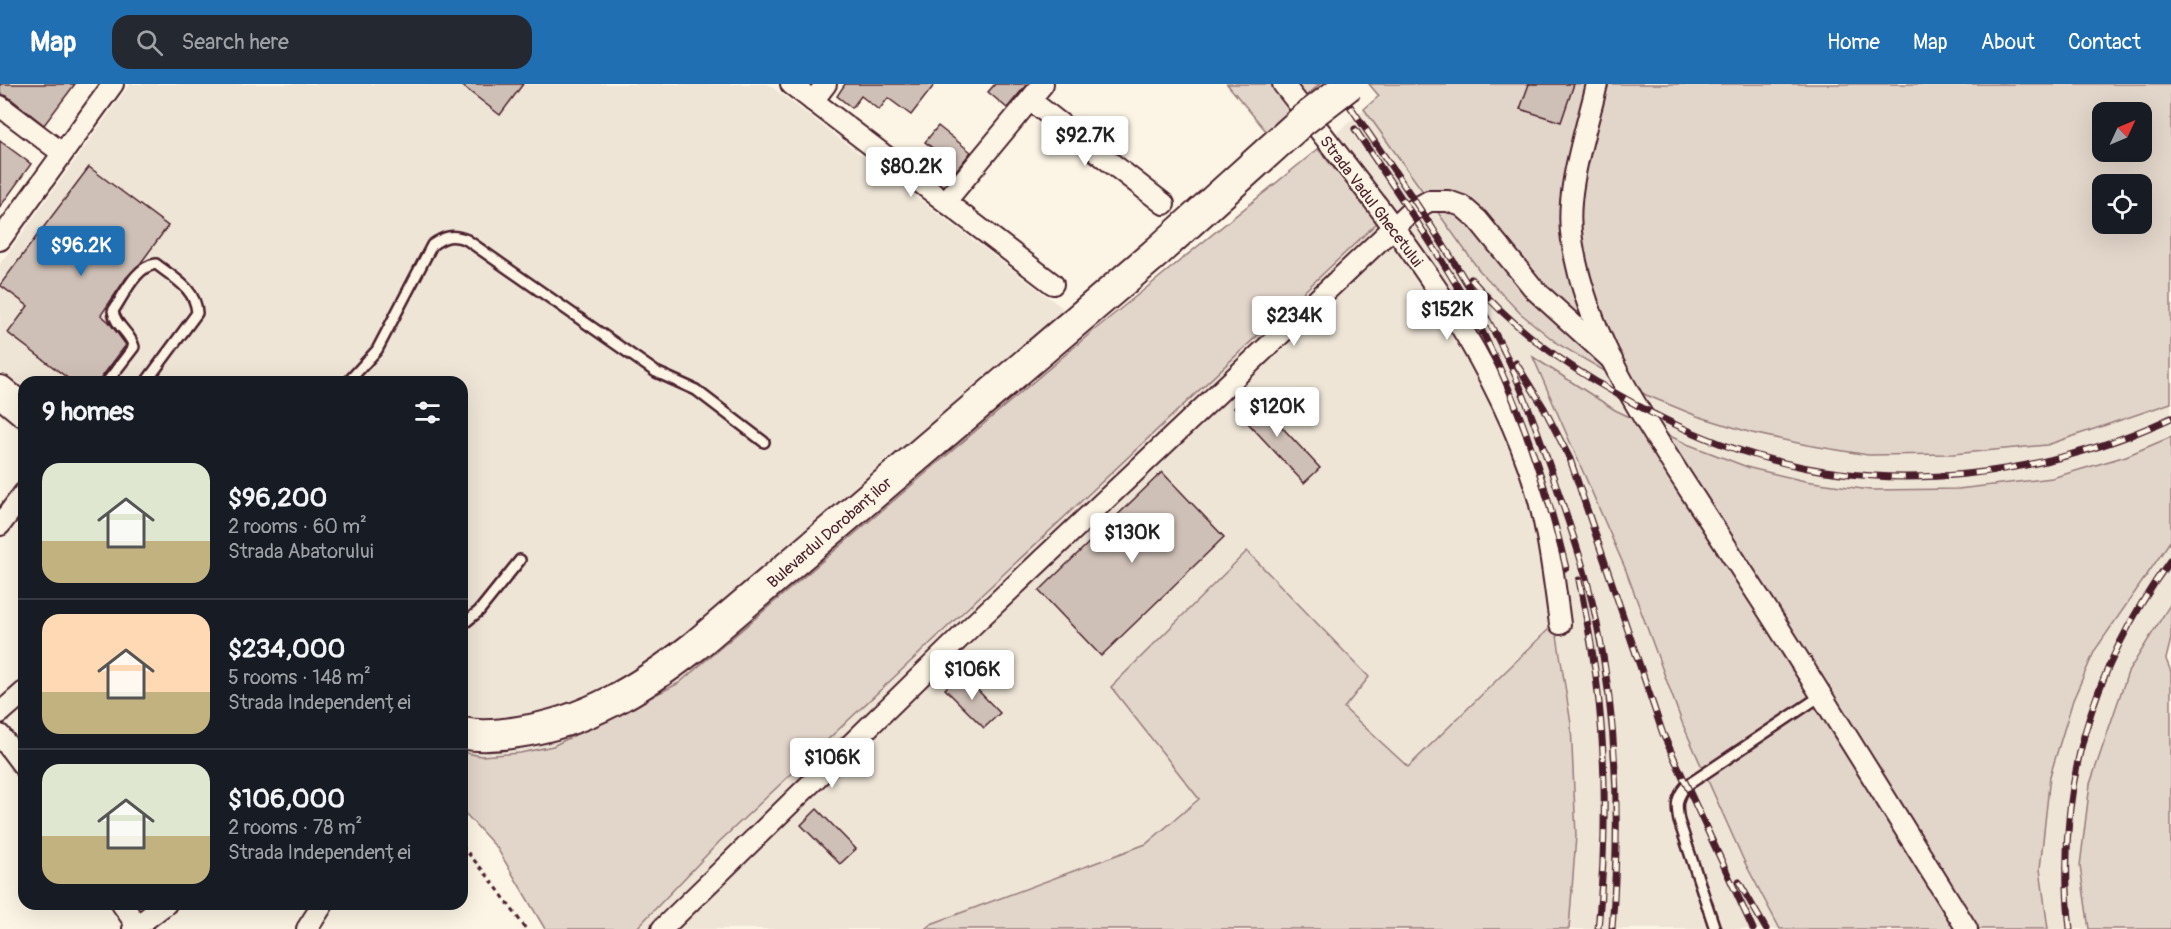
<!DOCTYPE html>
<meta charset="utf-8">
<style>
:root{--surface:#171b24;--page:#242831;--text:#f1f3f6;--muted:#9ea1a6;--line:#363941;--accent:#1f6fb2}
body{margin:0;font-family:Pangolin,sans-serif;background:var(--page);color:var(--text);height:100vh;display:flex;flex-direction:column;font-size:22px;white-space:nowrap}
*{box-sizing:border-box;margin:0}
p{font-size:20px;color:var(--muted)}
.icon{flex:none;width:33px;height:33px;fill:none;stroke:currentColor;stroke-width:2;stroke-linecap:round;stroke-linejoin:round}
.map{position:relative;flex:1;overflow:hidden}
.panel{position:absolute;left:18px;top:292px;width:450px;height:534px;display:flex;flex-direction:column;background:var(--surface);border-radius:18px;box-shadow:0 6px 24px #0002}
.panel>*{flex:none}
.needle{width:39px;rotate:46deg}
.buttons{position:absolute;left:2092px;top:18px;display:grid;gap:12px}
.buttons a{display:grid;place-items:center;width:60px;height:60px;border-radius:12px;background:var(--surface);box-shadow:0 6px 24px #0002;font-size:30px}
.price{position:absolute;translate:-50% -51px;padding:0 14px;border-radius:6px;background:#fff;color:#222;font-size:20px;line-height:39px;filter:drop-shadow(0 2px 3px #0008)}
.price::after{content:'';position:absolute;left:50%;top:36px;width:18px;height:14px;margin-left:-9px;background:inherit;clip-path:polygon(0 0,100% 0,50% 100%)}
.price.active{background:var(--accent);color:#fff}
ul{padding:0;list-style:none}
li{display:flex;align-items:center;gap:18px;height:150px;padding:0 24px}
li+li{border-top:2px solid var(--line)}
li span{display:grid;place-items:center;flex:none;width:168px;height:120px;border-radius:18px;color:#555}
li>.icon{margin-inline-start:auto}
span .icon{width:72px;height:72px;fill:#fffc;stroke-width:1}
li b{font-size:26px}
h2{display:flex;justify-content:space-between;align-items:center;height:72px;padding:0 24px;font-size:26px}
header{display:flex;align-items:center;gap:36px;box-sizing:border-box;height:84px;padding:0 30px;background:var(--accent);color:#fff}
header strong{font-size:28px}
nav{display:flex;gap:33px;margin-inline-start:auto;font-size:21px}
.search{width:420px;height:54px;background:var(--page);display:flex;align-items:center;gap:15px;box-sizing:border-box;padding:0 21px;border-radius:18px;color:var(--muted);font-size:22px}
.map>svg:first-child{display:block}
.built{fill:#eee5d7}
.green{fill:#e2d5ca;stroke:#967a7a;stroke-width:1.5;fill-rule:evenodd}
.building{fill:#cfc0b7;stroke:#4a1f2b;stroke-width:1.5}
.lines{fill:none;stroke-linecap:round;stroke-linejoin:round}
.service-casing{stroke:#4a1f2b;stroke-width:14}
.minor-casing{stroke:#4a1f2b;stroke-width:24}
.primary-casing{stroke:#4a1f2b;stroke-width:34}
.path{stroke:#4a1f2b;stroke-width:3;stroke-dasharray:4.5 4.5;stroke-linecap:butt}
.service{stroke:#fcf5e5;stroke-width:9}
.minor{stroke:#fcf5e5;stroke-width:20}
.primary{stroke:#fcf5e5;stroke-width:30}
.rail-casing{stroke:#4a1f2b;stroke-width:7}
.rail{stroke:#fcf5e5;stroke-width:4.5;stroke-dasharray:14;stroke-linecap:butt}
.primary-bridge-casing{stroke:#4a1f2b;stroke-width:34;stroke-linecap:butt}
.primary-bridge{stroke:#fcf5e5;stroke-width:30}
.labels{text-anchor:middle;stroke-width:4.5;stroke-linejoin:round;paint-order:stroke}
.street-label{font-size:16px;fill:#4a1f2b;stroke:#fcf5e5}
</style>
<header>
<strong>Map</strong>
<div class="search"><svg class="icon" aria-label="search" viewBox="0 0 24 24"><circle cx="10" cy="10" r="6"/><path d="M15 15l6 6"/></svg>Search here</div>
<nav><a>Home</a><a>Map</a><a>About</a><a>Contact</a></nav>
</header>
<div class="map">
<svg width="2171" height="845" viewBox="0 0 2171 845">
<rect width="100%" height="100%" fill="#fcf5e5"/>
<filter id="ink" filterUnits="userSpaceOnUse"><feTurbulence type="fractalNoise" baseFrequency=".0167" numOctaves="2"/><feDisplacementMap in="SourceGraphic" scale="12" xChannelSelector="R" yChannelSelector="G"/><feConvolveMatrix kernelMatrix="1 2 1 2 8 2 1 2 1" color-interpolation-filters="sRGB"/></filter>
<g filter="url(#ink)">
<g class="built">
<path d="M130,0H768L1093,247L679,599L553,662L520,669L481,672L462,668V298H24V350L0,330V180Z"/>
<path d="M1364,25L1479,186L1497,206L1520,229L1559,260L1646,311L1697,332L1752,349L1868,371L1953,370L2047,361L2171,319V353L2126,372L2052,394L1958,405L1870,406L1805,397L1750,384L1687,360L1615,326L1625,484L1683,641L1744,777L1780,845H1569L1576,752L1554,539L1408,683L1344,624L1369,593L1199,715L1146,760L931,840L925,845H636L720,757L1378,139L1318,65Z"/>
<path d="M2171,456V519L2128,588L2080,782L2089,845H2048L2040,785L2050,692L2073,616L2095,566Z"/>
</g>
<g class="green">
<path d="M1227,0H1320L1266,47Z"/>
<path d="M1369,0H2171V319L2047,361L1953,370L1868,371L1807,361L1752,349L1697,332L1646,311L1558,260L1520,229L1479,186L1364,25L1379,12ZM2103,28H2142V68H2103ZM2103,100H2142V140H2103Z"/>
<path d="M1318,65L1378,138L720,757L636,845H545L497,764L462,726V668L481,672L520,669L553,662L679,599L1093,247Z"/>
<path d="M1533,273L1615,326L1687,360L1750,384L1805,397L1870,406L1958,405L2052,394L2126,372L2171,353V456L2095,566L2073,616L2050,692L2040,785L2048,845H1780L1744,777L1683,641L1625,484Z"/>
<path d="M1247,467L1369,593L1344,624L1408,683L1555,539L1571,640L1576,752L1569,845H925L931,840L1146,760L1199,715L1111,603Z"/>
<path d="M2171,519V555L2166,575L2171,588V845H2089L2080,782L2090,700L2128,588Z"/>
</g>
<g class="building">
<path d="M0,0H75L44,41L7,12L0,10Z"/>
<path d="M460,0H523L500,31Z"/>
<path d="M845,0H935L911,31L888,14L879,26L861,12L852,24L837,12Z"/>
<path d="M995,0H1027L1007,24L988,8Z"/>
<path d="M1529,0H1574L1561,38L1520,25Z"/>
<path d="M938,42L971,68L950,94L934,81L942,71L925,58Z"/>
<path d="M0,57L31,80L0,123Z"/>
<path d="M89,83L168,142L140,180L126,194L101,231L109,238L126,261L98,298H73L8,249L28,222L0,201Z"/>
<path d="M1250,309L1320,384L1304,399L1234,324Z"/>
<path d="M1162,388L1224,453L1101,572L1039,507Z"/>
<path d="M961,589L1000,629L984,644L945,605Z"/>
<path d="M817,725L856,765L840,780L801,741Z"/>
</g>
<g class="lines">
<defs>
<g id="service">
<path d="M107,298L134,263C130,248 115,242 113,227C124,211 136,182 156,180C174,194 196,205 197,229L146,298"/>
<path d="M348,298L377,266L432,161C445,152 452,150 467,156L656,288L696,306L764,358"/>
<path d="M462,541L479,527L520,476"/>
<path d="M1715,845L1679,737C1676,721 1676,714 1686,702L1822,611"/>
</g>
<g id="minor">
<path d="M791,0L1053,200"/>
<path d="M1283,0C1376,120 1478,239 1529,384C1547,434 1553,488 1560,540"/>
<path d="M1597,0C1586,48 1564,108 1572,156C1585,243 1632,317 1679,390C1707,433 1735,476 1763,519C1832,627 1899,736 1967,845"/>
<path d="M1030,16L1164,120"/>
<path d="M813,17L826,0"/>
<path d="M0,22L62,69"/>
<path d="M946,117L1043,0"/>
<path d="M0,156L113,0"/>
<path d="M0,441L24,409"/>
<path d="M0,629L24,608"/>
<path d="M0,651L24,683"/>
<path d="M122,820L137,842"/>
<path d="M133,845L166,820"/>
<path d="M307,845L323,820"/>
<path d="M662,845L976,538L1394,143L1410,128L1429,117H1448L1462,122L1478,136L1535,206L1612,276"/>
</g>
<g id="primary">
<path d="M0,307L24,327"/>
<path d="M462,649C480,653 500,651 518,648C587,638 641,604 695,562L1157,168"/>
</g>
</defs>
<use href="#service" class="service-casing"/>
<use href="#minor" class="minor-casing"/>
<use href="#primary" class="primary-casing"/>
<path class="path" d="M462,762L491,796L526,845"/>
<use href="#service" class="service"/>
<use href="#minor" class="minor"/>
<use href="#primary" class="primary"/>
<defs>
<g id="rail">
<path d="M1335,0C1391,83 1451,165 1498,255C1522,302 1540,353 1557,404C1572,448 1588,493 1597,540C1618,640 1620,743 1612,845"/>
<path d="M1355,45C1400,113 1448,180 1485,253C1522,327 1547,405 1566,484"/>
<path d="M1471,195C1513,244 1562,279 1617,310C1662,336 1709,358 1758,372C1892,412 2046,392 2171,334"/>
<path d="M1516,279L1544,324L1570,375L1663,650L1753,845"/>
<path d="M1579,496C1586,531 1593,566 1597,601C1607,681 1606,764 1598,845"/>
<path d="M1739,798L1766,845"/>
<path d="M2070,845C2055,707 2090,587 2171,475"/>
</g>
</defs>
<use href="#rail" class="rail-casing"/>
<use href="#rail" class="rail"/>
<defs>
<path id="primary-bridge" d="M1157,168L1302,37L1350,0"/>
</defs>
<use href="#primary-bridge" class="primary-bridge-casing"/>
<use href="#primary-bridge" class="primary-bridge"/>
</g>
</g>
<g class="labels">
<g class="street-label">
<text transform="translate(1372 117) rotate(53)" y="6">Strada Vadul Ghecetului</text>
<text transform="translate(829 448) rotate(-41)" y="6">Bulevardul Dorobanților</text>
</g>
</g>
</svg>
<div class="buttons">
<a><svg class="needle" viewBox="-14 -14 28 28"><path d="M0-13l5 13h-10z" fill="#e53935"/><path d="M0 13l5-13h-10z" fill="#9ea1a6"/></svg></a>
<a><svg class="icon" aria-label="locate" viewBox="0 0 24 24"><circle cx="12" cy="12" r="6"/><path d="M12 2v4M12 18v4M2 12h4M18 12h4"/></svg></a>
</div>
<b class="price" style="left:1085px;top:83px">$92.7K</b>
<b class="price" style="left:911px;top:114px">$80.2K</b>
<b class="price active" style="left:81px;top:193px">$96.2K</b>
<b class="price" style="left:1447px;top:257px">$152K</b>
<b class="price" style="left:1294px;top:263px">$234K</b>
<b class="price" style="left:1277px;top:354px">$120K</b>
<b class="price" style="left:1132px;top:480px">$130K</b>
<b class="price" style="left:972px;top:617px">$106K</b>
<b class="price" style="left:832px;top:705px">$106K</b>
<section class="panel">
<h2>9 homes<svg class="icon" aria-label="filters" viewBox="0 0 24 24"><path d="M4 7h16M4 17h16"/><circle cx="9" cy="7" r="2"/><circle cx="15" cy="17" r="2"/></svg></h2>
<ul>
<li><span style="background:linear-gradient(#dfe7d0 65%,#c2b280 0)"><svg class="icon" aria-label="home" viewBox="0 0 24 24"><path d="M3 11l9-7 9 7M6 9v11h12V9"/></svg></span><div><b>$96,200</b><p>2 rooms · 60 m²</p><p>Strada Abatorului</p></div></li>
<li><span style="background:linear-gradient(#ffd9b3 65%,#c2b280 0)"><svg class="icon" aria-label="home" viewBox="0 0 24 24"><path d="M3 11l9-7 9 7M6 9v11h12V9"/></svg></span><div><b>$234,000</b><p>5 rooms · 148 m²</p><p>Strada Independenței</p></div></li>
<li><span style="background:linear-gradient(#dfe7d0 60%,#c2b280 0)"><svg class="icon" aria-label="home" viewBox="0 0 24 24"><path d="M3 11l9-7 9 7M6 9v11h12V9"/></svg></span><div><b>$106,000</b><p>2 rooms · 78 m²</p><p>Strada Independenței</p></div></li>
</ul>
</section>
</div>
